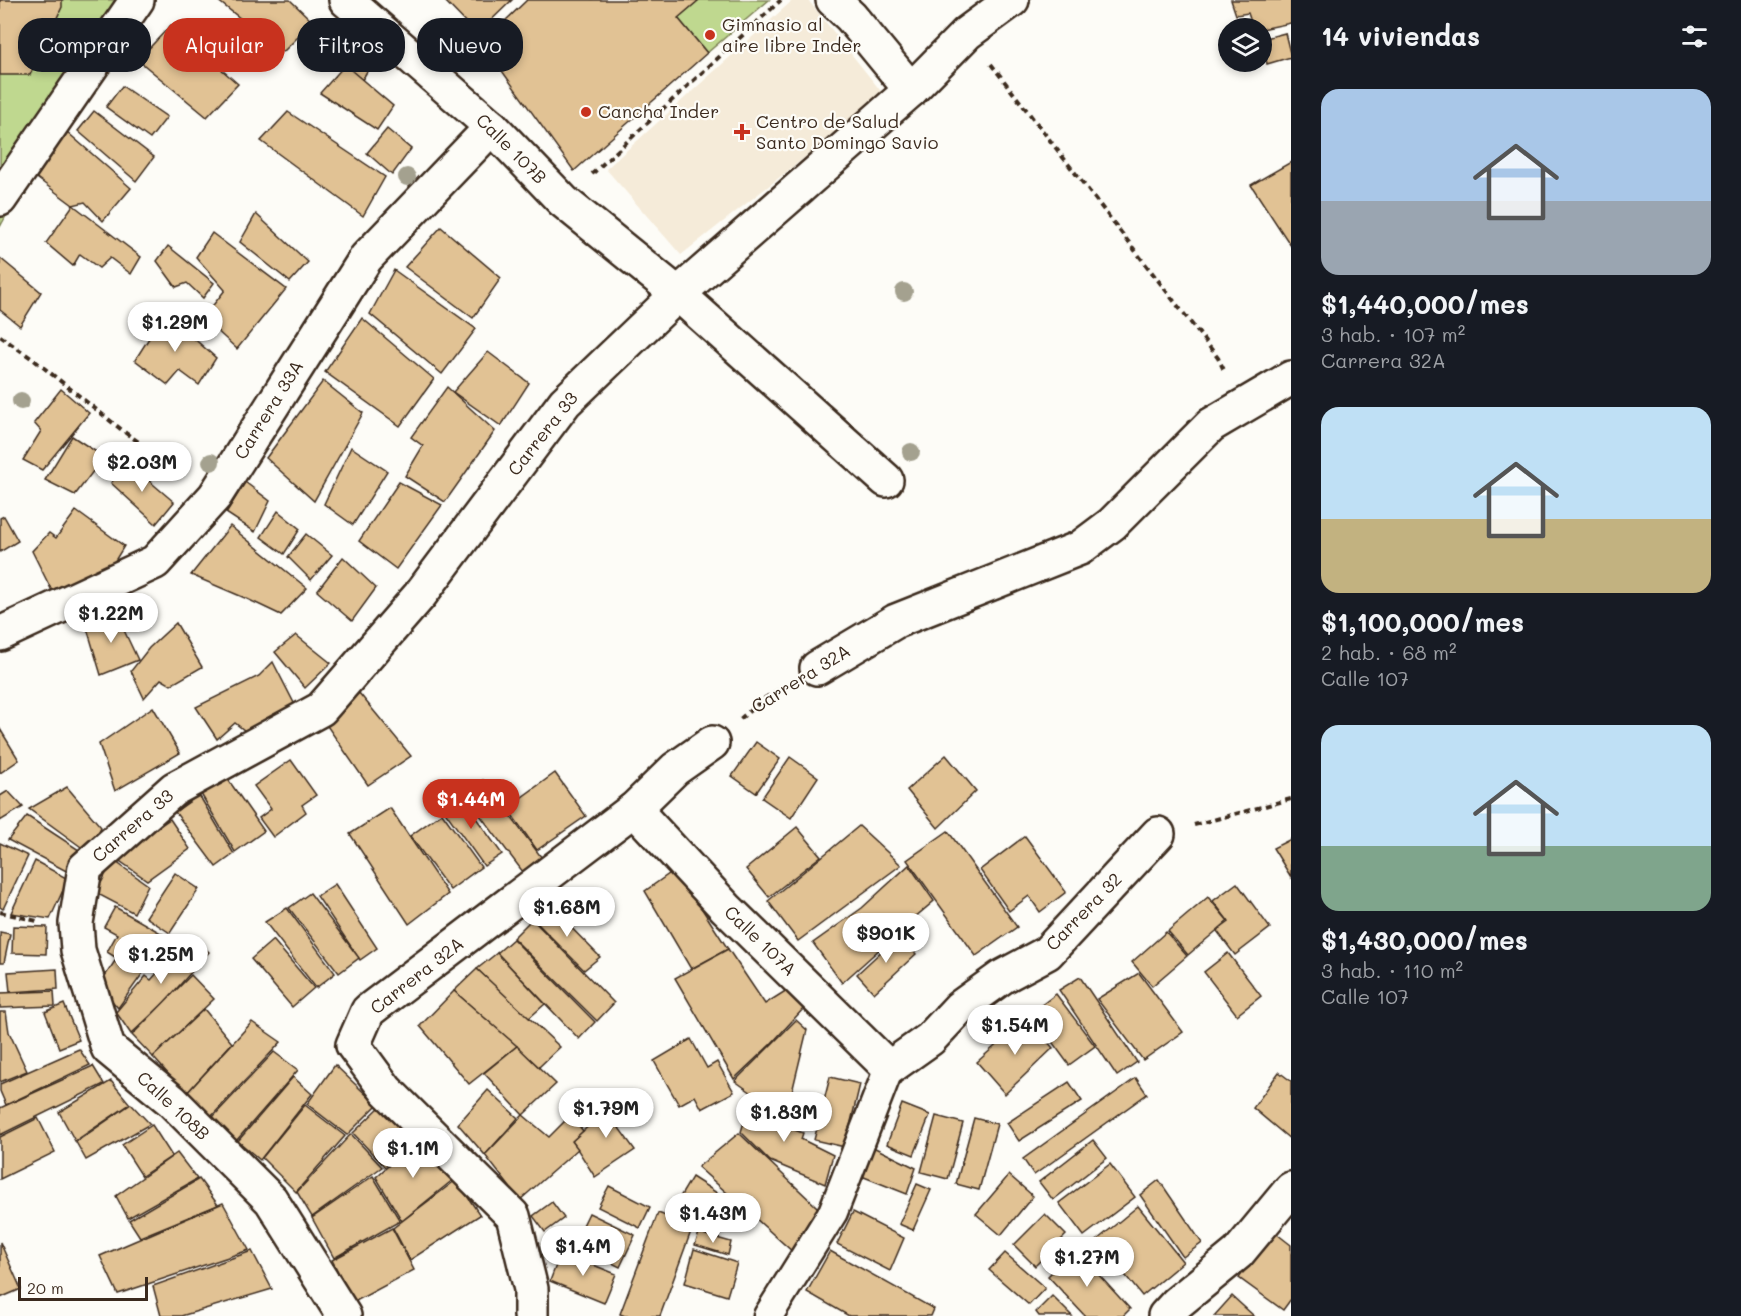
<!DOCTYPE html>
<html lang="es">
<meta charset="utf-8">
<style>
:root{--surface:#171b24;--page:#20242c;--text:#f1f3f6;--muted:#9ea1a6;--accent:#c8321e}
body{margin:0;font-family:Mali,sans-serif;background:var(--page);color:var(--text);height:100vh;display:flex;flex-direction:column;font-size:22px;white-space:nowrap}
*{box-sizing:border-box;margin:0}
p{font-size:20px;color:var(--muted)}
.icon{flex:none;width:33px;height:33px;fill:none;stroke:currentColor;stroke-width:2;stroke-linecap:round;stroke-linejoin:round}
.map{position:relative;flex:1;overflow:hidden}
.drawer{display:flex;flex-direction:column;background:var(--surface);width:450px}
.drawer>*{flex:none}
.top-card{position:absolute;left:18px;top:18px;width:570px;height:54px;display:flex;gap:12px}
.buttons{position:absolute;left:1218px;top:18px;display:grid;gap:12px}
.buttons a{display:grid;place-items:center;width:54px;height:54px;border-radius:50%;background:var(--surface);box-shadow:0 3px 9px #0003;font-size:30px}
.scale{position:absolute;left:18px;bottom:15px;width:130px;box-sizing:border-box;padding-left:6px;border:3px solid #3b2a1e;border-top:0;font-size:16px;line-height:21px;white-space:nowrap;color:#3b2a1e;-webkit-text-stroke:4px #fdfcf7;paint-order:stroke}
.price{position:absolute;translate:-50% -51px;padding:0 14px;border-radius:21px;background:#fff;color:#222;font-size:20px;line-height:39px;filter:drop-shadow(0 2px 3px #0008)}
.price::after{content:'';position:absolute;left:50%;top:36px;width:18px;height:14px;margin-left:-9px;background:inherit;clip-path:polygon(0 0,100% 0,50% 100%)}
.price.active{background:var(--accent);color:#fff}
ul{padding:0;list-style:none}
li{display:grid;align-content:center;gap:12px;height:318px;padding:0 30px}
li span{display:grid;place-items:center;height:186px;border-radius:18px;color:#555}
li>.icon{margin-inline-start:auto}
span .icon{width:108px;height:108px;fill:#fffc;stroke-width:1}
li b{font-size:26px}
h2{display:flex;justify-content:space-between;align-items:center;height:72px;padding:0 30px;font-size:26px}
.tag{padding:0 21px;border-radius:24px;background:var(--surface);box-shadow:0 3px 9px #0003;font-size:21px;line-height:54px}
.tag.active{background:var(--accent);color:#fff}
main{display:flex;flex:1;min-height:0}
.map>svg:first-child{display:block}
.built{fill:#f5ebd9}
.green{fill:#bfd88f;stroke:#7d8156;stroke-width:1.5}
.building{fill:#e1c294;stroke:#3b2a1e;stroke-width:1.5}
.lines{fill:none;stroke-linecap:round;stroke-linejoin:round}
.pedestrian-casing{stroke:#3b2a1e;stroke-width:33}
.minor-casing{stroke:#3b2a1e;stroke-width:38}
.path{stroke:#3b2a1e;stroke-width:4;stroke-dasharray:6 4.5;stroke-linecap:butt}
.pedestrian{stroke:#fdfcf7;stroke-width:28}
.minor{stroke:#fdfcf7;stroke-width:33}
.tree{fill:#a4a18f}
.poi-dot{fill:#c8321e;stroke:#fdfcf7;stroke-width:2}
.labels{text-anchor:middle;stroke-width:4.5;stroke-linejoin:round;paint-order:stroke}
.poi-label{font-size:18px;fill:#3b2a1e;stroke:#fdfcf7;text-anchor:start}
.street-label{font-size:18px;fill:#3b2a1e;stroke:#fdfcf7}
</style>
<main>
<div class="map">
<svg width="1291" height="1316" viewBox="0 0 1291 1316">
<rect width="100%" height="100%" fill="#fdfcf7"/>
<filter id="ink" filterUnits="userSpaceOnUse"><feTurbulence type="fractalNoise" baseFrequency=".0167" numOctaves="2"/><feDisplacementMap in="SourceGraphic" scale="12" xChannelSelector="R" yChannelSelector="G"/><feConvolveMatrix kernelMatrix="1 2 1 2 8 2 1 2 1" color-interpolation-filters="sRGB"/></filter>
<g filter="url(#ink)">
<path class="built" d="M793,0H808L884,95L681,255L606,169Z"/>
<g class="green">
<path d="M0,0H123L0,227Z"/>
<path d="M699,0H769L707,53L678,18Z"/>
</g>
<g class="building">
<path d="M0,0H62V7L30,75H0Z"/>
<path d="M217,0H290L313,22L283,52Z"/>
<path d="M444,0H512L477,34Z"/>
<path d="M527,0H699L678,18L707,53L574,171L482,43Z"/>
<path d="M1231,0H1291V23L1262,29L1253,28L1248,13L1236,15Z"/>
<path d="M171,25L238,84L207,117L138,60Z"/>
<path d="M348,28L376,56L362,80L327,51Z"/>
<path d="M1285,33L1291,57L1267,64L1262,39Z"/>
<path d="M345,65L393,106L377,130L320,93Z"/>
<path d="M122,86L167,117L150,139L106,107Z"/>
<path d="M94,111L154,157L136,181L78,131Z"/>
<path d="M288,112L385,177L363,216L261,141Z"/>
<path d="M387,129L411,149L392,175L367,153Z"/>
<path d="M66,131L131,188L103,221L85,202L73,205L30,173Z"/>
<path d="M1291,162V246L1251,185Z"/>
<path d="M73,205L141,257L131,274L110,258L99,268L80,254L73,266L46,243Z"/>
<path d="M256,214L308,262L290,282L240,242Z"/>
<path d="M441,227L501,278L473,318L405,267Z"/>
<path d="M212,233L286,289L237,349L203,318L225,290L196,257Z"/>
<path d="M168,246L214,283L203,298L187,283L176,287L157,261Z"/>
<path d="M0,258L41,292L20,326L0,310Z"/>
<path d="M394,270L476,329L442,374L370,314Z"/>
<path d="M165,313L216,358L199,385L180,371L168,385L135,360Z"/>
<path d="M362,318L434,379L400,426L325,372Z"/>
<path d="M488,352L529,383L501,426L453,392Z"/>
<path d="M323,381L363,413L314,501L266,458Z"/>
<path d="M447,387L495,431L445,502L405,476L423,446L411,437Z"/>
<path d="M61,389L89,413L42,470L23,460L41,431L34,423Z"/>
<path d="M72,436L104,457L75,495L45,480Z"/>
<path d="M351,447L387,471L353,525L324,504Z"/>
<path d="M127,462L174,502L156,524L111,483Z"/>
<path d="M245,482L270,501L255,532L226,513Z"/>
<path d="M399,482L442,505L396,569L359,541Z"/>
<path d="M76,511L124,546L102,582L53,593L32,551L49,533L56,538Z"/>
<path d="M278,511L300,529L284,554L261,537Z"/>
<path d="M4,516L18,541L0,552V518Z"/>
<path d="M230,526L307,588L281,615L245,598L191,575Z"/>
<path d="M306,534L332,555L311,580L288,557Z"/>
<path d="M343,557L376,588L352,621L317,591Z"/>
<path d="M114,609L138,660L101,675L87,628Z"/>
<path d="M176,623L202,667L171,685L161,679L144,698L131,671L149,648Z"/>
<path d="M296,635L331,663L305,688L275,652Z"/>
<path d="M273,662L296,707L249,734L235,723L217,739L196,707L259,676Z"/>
<path d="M359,693L411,756L368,785L323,720Z"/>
<path d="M153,707L180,753L115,791L99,744Z"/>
<path d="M0,729L19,760L0,773Z"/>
<path d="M756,742L780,759L756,793L732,776Z"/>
<path d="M946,755L976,791L938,828L907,790Z"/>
<path d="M790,757L818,777L791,818L762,798Z"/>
<path d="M291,760L316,795L302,805L306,812L273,837L259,818L271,809L254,786Z"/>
<path d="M555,773L586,816L537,850L507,808Z"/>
<path d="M227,778L264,831L235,852L201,794Z"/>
<path d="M483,780L542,858L523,872L464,794Z"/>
<path d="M67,787L101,827L88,852L29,809Z"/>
<path d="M8,791L23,807L0,821V796Z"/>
<path d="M458,793L502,854L484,866L441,806Z"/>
<path d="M199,795L234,854L216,867L175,812Z"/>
<path d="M390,808L448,894L409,924L350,834Z"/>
<path d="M442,813L481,867L450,890L410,836Z"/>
<path d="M27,816L82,852L70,873L8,840Z"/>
<path d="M170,819L190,849L147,880L114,857Z"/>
<path d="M859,826L901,865L798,941L768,901Z"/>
<path d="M797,827L821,856L769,897L746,869Z"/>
<path d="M948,831L1017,927L976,956L907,860Z"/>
<path d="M1025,836L1066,892L1040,912L1029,896L1009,911L980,870Z"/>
<path d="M1291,839V877L1273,848Z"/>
<path d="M0,843L28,856L3,909L0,907Z"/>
<path d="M113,860L148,885L134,913L96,893Z"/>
<path d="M35,861L68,879L50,919L11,913Z"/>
<path d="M909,865L934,901L888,940L882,947L842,983L813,943L862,908Z"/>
<path d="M676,869L728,949L691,969L645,891Z"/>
<path d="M175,873L199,889L170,933L146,917Z"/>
<path d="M1237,883L1270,928L1235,955L1217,931L1229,922L1213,901Z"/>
<path d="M335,884L377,948L360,960L317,896Z"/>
<path d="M310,893L359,958L339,973L289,908Z"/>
<path d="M1208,897L1228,921L1188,955L1168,931Z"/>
<path d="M550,906L600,957L584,970L534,920Z"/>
<path d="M115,907L166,936L145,971L128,958L123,962L107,952L117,934L104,927Z"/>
<path d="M287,908L335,973L316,988L265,922Z"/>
<path d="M532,919L614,1003L597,1021L513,938Z"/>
<path d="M13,926L47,927L46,954L12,953Z"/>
<path d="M0,932L10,934L4,963H0Z"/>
<path d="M1166,932L1187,956L1152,986L1132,962Z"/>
<path d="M191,935L209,952L164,1003L131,1034L116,1012L146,976L151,980Z"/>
<path d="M899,935L916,954L874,993L857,974Z"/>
<path d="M513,939L595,1022L579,1039L497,953Z"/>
<path d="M273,940L314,988L292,1007L251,959Z"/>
<path d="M728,949L765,1004L787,990L804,1008L771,1044L734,1079L675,978Z"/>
<path d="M497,953L545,1004L528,1019L477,969Z"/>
<path d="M1228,953L1261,996L1237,1015L1204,972Z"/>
<path d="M115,961L121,967L128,962L143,973L118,1008L99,985Z"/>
<path d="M57,969L58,989L10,992L8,972Z"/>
<path d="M477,969L560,1047L539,1067L454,991Z"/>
<path d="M1139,973L1183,1032L1143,1060L1097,999Z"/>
<path d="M191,975L214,999L153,1057L132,1035Z"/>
<path d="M1080,977L1137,1062L1117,1076L1059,990Z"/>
<path d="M54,991L55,1006L0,1008V993Z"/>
<path d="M454,991L517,1046L469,1084L420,1026Z"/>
<path d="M1056,994L1095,1046L1069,1065L1031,1013Z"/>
<path d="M64,1004L79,1040L59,1048L45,1012Z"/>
<path d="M204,1009L232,1043L186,1094L153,1057Z"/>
<path d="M0,1012H6L9,1032L27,1071L0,1082Z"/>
<path d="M1027,1018L1053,1048L1005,1094L977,1062Z"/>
<path d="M796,1020L807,1030L786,1117L735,1081Z"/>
<path d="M252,1022L281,1042L210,1118L186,1094Z"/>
<path d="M691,1039L707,1068L717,1062L734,1092L702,1109L695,1096L679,1105L654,1061Z"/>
<path d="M517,1046L556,1084L523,1115L484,1073Z"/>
<path d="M79,1049L90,1065L6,1105L0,1091V1084Z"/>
<path d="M274,1052L298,1070L236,1141L212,1118Z"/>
<path d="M335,1065L377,1105L347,1135L307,1104Z"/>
<path d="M93,1066L104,1084L0,1135V1108Z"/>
<path d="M1279,1072L1291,1081V1140L1253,1108Z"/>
<path d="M293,1077L312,1094L260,1160L238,1141Z"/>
<path d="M830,1077L860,1084L845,1147L814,1140Z"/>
<path d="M1136,1078L1147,1094L1034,1175L1023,1159Z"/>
<path d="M111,1081L130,1104L75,1141L59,1112Z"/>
<path d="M1069,1082L1082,1101L1019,1141L1007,1123Z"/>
<path d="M488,1090L518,1118L485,1155L458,1124Z"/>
<path d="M623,1095L633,1117L619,1128L635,1150L595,1177L572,1141Z"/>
<path d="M752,1095L784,1118L781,1125L803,1133L801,1139L833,1155L825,1184L770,1161L741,1132Z"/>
<path d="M384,1103L416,1137L385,1167L353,1133Z"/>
<path d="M131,1104L150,1124L86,1160L76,1142Z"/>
<path d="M902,1104L930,1115L914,1155L887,1144Z"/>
<path d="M305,1105L345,1136L296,1192L262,1158Z"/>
<path d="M523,1115L549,1137L571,1115L583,1131L572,1141L578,1149L520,1200L485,1155Z"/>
<path d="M936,1116L963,1123L948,1179L921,1172Z"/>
<path d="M38,1118L55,1152L0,1179V1137Z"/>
<path d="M974,1118L997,1124L979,1190L956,1184Z"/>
<path d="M152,1125L172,1156L142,1176L122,1145Z"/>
<path d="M739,1133L818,1208L793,1252L698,1167Z"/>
<path d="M351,1134L382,1167L312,1217L297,1192Z"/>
<path d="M418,1139L454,1179L402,1221L376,1177Z"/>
<path d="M1093,1140L1107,1158L1053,1200L1039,1182Z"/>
<path d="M871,1146L916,1168L907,1194L859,1175Z"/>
<path d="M177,1153L197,1179L128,1218L116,1196Z"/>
<path d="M1110,1164L1135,1197L1084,1236L1059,1203Z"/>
<path d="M1009,1175L1033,1196L1001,1235L976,1214Z"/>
<path d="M373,1176L400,1221L334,1258L312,1218Z"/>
<path d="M692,1177L717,1193L700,1222L674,1207Z"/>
<path d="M199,1179L218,1205L140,1237L129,1220Z"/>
<path d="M456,1180L480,1215L410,1260L393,1228Z"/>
<path d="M1159,1180L1202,1243L1183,1257L1140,1195Z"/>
<path d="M917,1184L931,1190L913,1230L899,1224Z"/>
<path d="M609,1186L650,1207L640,1228L598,1207Z"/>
<path d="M552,1202L564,1218L545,1232L533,1216Z"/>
<path d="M223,1203L249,1250L118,1294L100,1256Z"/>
<path d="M1138,1206L1183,1262L1142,1296L1097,1240Z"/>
<path d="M853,1212L904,1238L890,1271L837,1244Z"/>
<path d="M589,1213L635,1235L620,1267L574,1244Z"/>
<path d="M658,1213L693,1226L660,1316H625L620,1314Z"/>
<path d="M1045,1214L1066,1235L1035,1266L1014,1245Z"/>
<path d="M392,1228L414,1270L354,1302L332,1260Z"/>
<path d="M1273,1231L1291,1245V1299L1283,1310L1239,1278Z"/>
<path d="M699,1233L731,1242L728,1255L695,1245Z"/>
<path d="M0,1242L21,1289L0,1298Z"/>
<path d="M694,1249L737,1263L727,1296L685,1283Z"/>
<path d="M1075,1249L1130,1309L1123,1316H1085L1048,1276Z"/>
<path d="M252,1251L272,1289L181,1316H161L153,1286Z"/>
<path d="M830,1251L934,1309L931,1316H849L807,1292Z"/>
<path d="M561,1252L616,1274L604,1303L550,1281Z"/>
<path d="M1005,1253L1045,1288L1029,1305L989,1270Z"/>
<path d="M1052,1296L1072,1316H1039L1036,1312Z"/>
<path d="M1232,1296L1254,1316H1214Z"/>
</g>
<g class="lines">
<defs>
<path id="pedestrian" d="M768,1316L833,1212L889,1068"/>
<g id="minor">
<path d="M346,0L492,127L563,201L678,294L886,480"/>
<path d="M833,0L851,17L911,90"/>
<path d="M0,199L137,0"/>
<path d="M0,634L155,562L215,496L366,258L492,127"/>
<path d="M817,668L896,621L1080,548L1112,524L1211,425L1291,378"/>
<path d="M634,809L726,908L889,1068L930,1039L959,1008L1002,977L1047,953L1158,834"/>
<path d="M344,1316L271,1200L172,1101L108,1048L78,950L76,923L85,868L174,789L321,709L420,595L565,402L678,294L911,90L967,33L1012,0"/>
<path d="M531,1316V1289L513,1216L386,1090L353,1045L368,1011L634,809L675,769L712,743"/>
<path d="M1165,1316L1177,1303L1238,1253L1291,1189"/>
</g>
</defs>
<use href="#pedestrian" class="pedestrian-casing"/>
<use href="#minor" class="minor-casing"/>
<g class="path">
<path d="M991,64L1218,358L1224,370"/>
<path d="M592,174L781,0"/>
<path d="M0,336L34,360L127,434L183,472"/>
<path d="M740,719L765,698L785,686"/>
<path d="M1194,825L1291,799"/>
<path d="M0,912L37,921"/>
</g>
<use href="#pedestrian" class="pedestrian"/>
<use href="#minor" class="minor"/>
</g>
<g class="tree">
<circle cx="407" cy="177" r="9"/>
<circle cx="904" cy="292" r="9"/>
<circle cx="21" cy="401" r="9"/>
<circle cx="911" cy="452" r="9"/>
<circle cx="211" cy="462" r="9"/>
</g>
</g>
<g class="poi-dot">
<circle cx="710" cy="35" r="6"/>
<circle cx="586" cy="112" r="6"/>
<path d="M739 123h6v6h6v6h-6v6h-6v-6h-6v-6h6z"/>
</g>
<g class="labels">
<g class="poi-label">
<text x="722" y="31">Gimnasio al<tspan x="722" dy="21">aire libre Inder</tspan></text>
<text x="598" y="118">Cancha Inder</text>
<text x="756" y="128">Centro de Salud<tspan x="756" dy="21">Santo Domingo Savio</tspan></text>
</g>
<g class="street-label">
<text transform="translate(511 149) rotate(45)" y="6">Calle 107B</text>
<text transform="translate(269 410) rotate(-58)" y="6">Carrera 33A</text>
<text transform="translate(543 434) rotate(-52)" y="6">Carrera 33</text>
<text transform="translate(801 679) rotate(-32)" y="6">Carrera 32A</text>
<text transform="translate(133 826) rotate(-41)" y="6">Carrera 33</text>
<text transform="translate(1084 912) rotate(-46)" y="6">Carrera 32</text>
<text transform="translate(760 941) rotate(44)" y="6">Calle 107A</text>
<text transform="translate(417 976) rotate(-38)" y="6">Carrera 32A</text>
<text transform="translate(173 1106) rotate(43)" y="6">Calle 108B</text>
</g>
</g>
</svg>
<div class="buttons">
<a><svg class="icon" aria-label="layers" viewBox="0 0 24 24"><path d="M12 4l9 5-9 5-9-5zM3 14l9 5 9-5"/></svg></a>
</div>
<div class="scale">20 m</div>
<b class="price" style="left:175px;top:353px">$1.29M</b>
<b class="price" style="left:142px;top:493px">$2.03M</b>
<b class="price" style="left:111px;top:644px">$1.22M</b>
<b class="price active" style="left:471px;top:830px">$1.44M</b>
<b class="price" style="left:567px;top:938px">$1.68M</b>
<b class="price" style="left:886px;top:964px">$901K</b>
<b class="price" style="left:161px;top:985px">$1.25M</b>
<b class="price" style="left:1015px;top:1056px">$1.54M</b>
<b class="price" style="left:606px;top:1139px">$1.79M</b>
<b class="price" style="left:784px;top:1143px">$1.83M</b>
<b class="price" style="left:413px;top:1179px">$1.1M</b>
<b class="price" style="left:713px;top:1244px">$1.43M</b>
<b class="price" style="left:583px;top:1277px">$1.4M</b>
<b class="price" style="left:1087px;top:1288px">$1.27M</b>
<div class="top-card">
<a class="tag">Comprar</a>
<a class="tag active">Alquilar</a>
<a class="tag">Filtros</a>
<a class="tag">Nuevo</a>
</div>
</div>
<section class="drawer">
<h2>14 viviendas<svg class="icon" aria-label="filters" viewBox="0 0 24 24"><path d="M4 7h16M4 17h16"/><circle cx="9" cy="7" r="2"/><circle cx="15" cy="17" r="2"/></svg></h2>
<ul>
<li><span style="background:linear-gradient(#a9c7e8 60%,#9aa5b1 0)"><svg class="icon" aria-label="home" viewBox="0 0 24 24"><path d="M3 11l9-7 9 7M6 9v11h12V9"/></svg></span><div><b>$1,440,000/mes</b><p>3 hab. · 107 m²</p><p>Carrera 32A</p></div></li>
<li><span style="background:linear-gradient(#bfe0f5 60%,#c2b280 0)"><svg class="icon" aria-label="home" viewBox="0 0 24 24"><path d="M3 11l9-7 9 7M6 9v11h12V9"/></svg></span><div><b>$1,100,000/mes</b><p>2 hab. · 68 m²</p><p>Calle 107</p></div></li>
<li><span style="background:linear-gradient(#bfe0f5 65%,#7fa58c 0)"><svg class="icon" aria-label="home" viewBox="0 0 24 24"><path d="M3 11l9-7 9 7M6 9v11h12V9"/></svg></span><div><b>$1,430,000/mes</b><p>3 hab. · 110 m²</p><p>Calle 107</p></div></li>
</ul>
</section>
</main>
